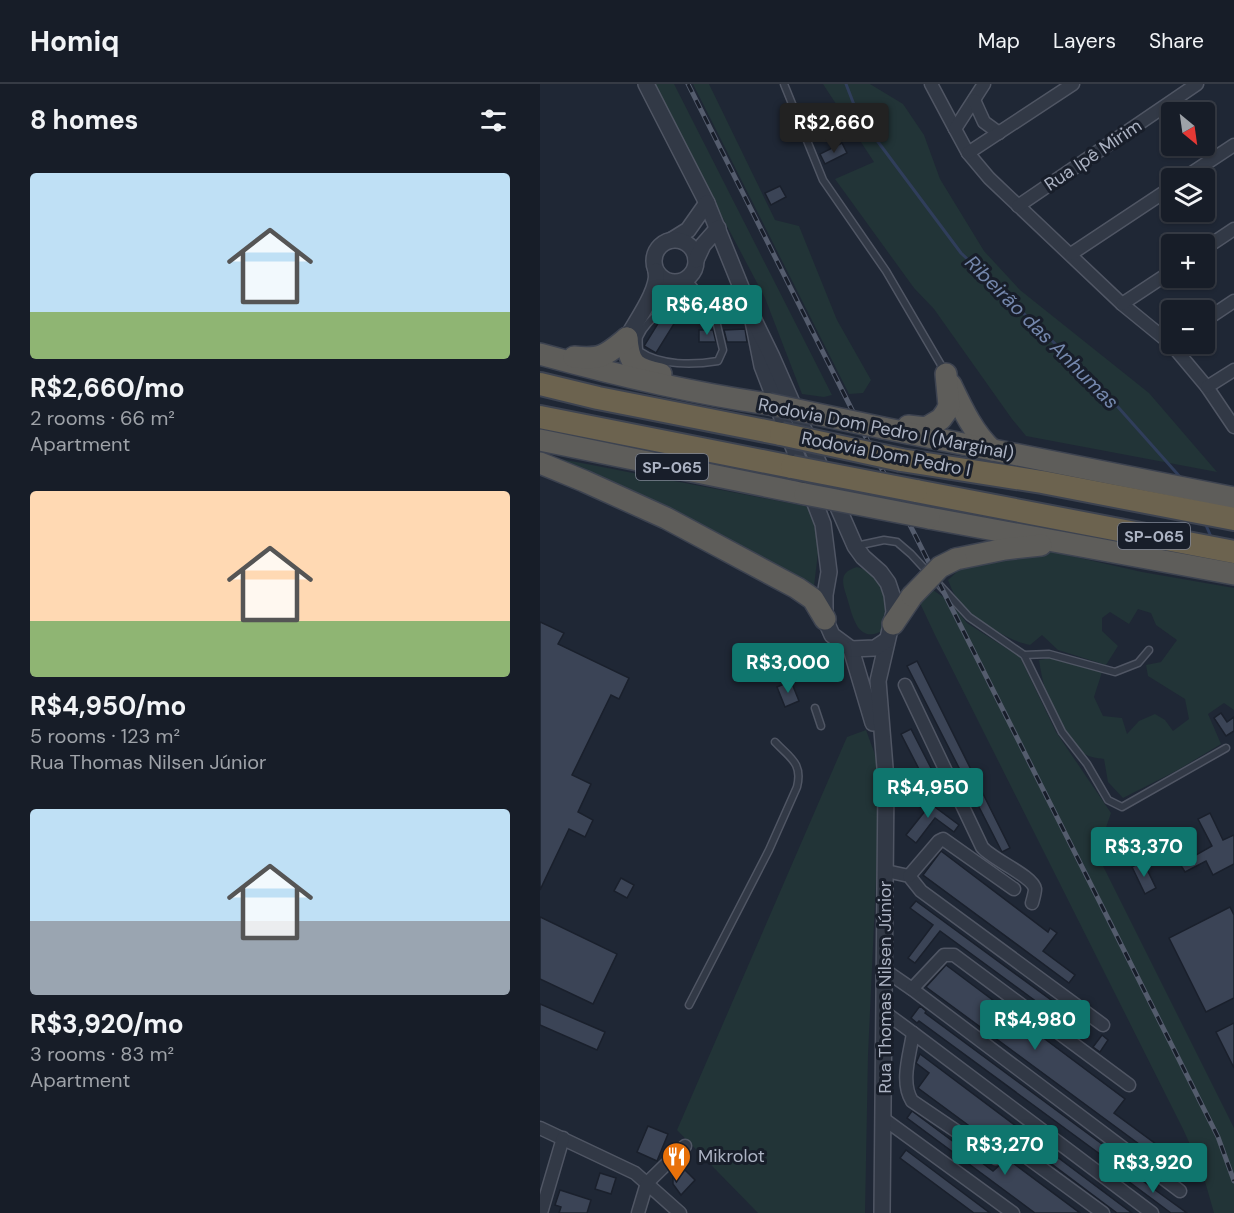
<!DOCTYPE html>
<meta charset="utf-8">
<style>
:root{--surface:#171d28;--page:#242a34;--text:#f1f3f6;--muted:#9ea2a8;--line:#363b45;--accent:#0f766e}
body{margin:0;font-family:"DM Sans",sans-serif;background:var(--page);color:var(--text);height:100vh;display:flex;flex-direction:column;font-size:22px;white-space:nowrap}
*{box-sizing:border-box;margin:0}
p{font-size:20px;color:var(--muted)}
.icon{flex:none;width:33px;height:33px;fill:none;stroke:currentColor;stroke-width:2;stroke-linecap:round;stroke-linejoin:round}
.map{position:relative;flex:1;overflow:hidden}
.sheet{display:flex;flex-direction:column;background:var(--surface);width:540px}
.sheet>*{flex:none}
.needle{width:39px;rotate:151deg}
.fabs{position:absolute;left:621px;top:18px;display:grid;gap:12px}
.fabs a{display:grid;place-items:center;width:54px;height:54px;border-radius:6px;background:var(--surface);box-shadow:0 2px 4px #0004,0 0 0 2px var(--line);font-size:30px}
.price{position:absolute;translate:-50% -51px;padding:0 14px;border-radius:6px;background:var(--accent);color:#fff;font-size:20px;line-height:39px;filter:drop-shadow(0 2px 3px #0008)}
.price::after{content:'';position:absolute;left:50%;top:36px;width:18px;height:14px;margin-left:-9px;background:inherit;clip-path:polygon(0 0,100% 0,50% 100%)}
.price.on{background:#222;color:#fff}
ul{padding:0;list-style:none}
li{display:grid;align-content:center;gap:12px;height:318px;padding:0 30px}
li span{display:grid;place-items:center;height:186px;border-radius:6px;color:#555}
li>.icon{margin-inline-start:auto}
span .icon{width:108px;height:108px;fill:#fffc;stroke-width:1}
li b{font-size:26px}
h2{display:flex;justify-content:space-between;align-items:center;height:72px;padding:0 30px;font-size:26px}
header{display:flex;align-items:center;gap:36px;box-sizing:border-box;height:84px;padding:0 30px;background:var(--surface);border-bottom:2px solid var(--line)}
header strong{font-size:28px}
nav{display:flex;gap:33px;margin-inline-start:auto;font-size:21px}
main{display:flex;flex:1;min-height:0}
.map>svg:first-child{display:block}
.green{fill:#223437}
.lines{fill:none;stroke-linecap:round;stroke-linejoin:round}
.stream{stroke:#303e5b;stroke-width:3}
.building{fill:#3b4456;stroke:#1a202c;stroke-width:1.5}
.service-casing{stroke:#505664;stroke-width:9}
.minor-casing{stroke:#505664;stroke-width:15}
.tertiary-casing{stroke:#505664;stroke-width:18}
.trunk-casing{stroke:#3d4350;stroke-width:24}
.motorway-casing{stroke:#3d4350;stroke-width:26}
.service{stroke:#323946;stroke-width:6}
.minor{stroke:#323946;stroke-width:12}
.tertiary{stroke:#323946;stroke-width:15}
.trunk{stroke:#5e5d5a;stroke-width:21}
.motorway{stroke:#6c634f;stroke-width:22}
.rail-casing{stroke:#545c6d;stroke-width:5}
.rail{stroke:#181e2a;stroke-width:3;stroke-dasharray:9;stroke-linecap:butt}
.trunk-bridge-casing{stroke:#3d4350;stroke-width:24;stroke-linecap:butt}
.motorway-bridge-casing{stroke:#3d4350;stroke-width:26;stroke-linecap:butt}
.trunk-bridge{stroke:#5e5d5a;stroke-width:21}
.motorway-bridge{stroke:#6c634f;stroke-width:22}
.labels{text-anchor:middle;stroke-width:6;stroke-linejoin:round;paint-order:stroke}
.shield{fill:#181e2a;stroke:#808695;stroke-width:1.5}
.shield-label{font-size:16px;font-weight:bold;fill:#acb3c3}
.street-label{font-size:18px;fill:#acb3c3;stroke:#181e2a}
.poi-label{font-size:18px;fill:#acb3c3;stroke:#181e2a;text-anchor:start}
.water-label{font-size:20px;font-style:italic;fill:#7487ac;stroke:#181e2a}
</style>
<header>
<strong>Homiq</strong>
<nav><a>Map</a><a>Layers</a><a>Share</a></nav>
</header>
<main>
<section class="sheet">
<h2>8 homes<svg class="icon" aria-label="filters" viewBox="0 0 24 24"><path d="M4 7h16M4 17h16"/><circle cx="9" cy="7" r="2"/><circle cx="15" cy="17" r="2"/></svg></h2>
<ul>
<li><span style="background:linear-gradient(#bfe0f5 75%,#8fb573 0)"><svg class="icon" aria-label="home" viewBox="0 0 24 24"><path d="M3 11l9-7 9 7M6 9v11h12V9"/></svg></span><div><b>R$2,660/mo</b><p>2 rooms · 66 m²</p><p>Apartment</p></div></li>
<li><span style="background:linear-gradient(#ffd9b3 70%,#8fb573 0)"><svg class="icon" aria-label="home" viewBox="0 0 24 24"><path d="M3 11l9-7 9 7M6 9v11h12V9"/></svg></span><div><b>R$4,950/mo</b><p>5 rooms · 123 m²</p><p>Rua Thomas Nilsen Júnior</p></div></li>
<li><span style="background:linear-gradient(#bfe0f5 60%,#9aa5b1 0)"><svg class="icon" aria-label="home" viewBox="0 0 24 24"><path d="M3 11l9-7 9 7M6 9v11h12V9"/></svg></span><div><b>R$3,920/mo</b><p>3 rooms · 83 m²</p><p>Apartment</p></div></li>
</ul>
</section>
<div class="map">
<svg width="694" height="1129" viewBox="0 0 694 1129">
<rect width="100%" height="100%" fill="#1f2735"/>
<g class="green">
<path d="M112,0H134L292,311L284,313L262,310L225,214Z"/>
<path d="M153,0H169L235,136L259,142L297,236L331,296L323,309L309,310Z"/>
<path d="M283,0H330L363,20L384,51L400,95L444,167L480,206L609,309L677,388L486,352L472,335L394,225L374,204L295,95L334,78Z"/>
<path d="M0,371L270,423L277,453L278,469L274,502L263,501Z"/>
<path d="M509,467L602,488L694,504V626L684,619L668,630L681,660L636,687L583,714L568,698L564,675C557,674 547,673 542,668C515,647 504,609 499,576L523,572L562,588L554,613L563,632L582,634L587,650L599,637L615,630L625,636L633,647L649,635L645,615L608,592L606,581L621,578L637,556L616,541L611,529L598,525L589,540L570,528L562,534V547L578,562L566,581L518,566L502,551L490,561C468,557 433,534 419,517C414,512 411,503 408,496L421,484Z"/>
<path d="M317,483C330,486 344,500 346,514C348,524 347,535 347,544C320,562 314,538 308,517C306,509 300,497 305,490C308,486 313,484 317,483Z"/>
<path d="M390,504L409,517L427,539L480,573L516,648L571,729L557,770L694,1044V1129H674L662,1087L643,1045L395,551L379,517Z"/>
<path d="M326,646L341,687L328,971L325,1129H218L137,1046L307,653Z"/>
</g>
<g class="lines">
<g class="stream">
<path d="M306,0L318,31L421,169L562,305L641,394"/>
<path d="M665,439L672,455"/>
</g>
</g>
<g class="building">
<path d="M302,59L307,69L285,80L280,70Z"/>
<path d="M240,102L246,113L231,121L225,109Z"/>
<path d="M127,228L137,235L116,269L104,262L122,233Z"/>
<path d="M205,245L207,258H187L184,246Z"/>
<path d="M159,246H173L176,258H159Z"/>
<path d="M0,538L24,549L18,560L89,594L79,615L71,611L32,691L51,700L38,728L53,736L45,753L29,745L0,806Z"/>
<path d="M377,577L470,764L462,768L367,582Z"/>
<path d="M251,597L259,617L245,623L237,603Z"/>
<path d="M681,629L687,638L694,633V647L686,652L674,634Z"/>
<path d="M371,645L392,686L382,691L361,650Z"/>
<path d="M376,709L419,741L414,748L395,734L376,759L366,751L385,727L371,716Z"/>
<path d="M670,729L683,756L694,751V780L673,791L666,777L645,788L640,780L672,762L658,735Z"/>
<path d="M401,767L508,848L510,844L517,849L503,867L535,891L529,899L383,791Z"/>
<path d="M603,777L616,804L605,810L592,783Z"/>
<path d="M81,794L94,801L87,814L74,807Z"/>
<path d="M376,817L522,924L516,932L400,847L375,879L368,874L393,841L370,824Z"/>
<path d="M690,823L694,831V914L666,928L629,854Z"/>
<path d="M0,833L77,870L53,920L0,895Z"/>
<path d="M406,881L585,1015L574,1029L624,1066L618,1074L386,903Z"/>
<path d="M0,920L65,948L57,966L0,941Z"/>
<path d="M380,922L386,927L385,929L589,1080L583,1087L379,937L377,939L371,934Z"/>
<path d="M694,939V984L676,948Z"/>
<path d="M562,951L568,956L560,968L553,963Z"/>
<path d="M380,970L592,1129H577L477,1054L466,1069L378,1004L389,989L376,979Z"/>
<path d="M372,1027L453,1087L462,1079L465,1073L540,1129H495L367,1034Z"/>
<path d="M108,1042L128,1050L117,1077L97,1068Z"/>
<path d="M366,1066L450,1129H434L360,1074Z"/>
<path d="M142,1083L155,1096L141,1111L133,1100V1091Z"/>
<path d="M589,1087L647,1129H631L584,1094Z"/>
<path d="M60,1089L76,1094L71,1110L55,1105Z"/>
<path d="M20,1106L51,1116L47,1129H19L21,1123L15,1121Z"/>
</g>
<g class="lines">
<defs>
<g id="service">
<path d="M244,0L283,96L346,187L404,286"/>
<path d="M141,197C138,222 109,229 99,253C98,256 99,263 99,267C120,282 154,281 178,277L183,266L174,228L147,194"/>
<path d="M316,462L344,456L357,458L371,470L429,533L484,571L522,648L547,680L568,716L582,723L686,664"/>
<path d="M484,571L509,570L575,588L598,579L609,566"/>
<path d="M275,624L281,642"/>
<path d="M149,921L229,766L257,703C263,679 250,674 235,658"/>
</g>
<g id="minor">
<path d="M391,0L415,45"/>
<path d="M444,0L415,45L428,69L449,94L582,220L631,260L667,303L694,343"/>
<path d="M434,16L444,38L459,49"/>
<path d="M428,69L533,0"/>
<path d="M644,94L694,61"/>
<path d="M478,122L657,0"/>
<path d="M664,165L694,145"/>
<path d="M531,170L632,103"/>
<path d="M582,220L632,187"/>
<path d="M664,237L694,217"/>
<path d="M667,303L694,286"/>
<path d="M365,601L442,763C451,775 493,792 495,805C495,809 493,815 492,819"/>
<path d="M346,696L414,702"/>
<path d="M346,787L369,792L381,807L563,941"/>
<path d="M369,792L399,757L403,755L474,805"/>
<path d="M343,885L372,905L640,1107"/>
<path d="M372,905L404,871H414L589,1001"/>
<path d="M343,927L373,949"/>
<path d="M344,1035L473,1129"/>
<path d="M0,1044L95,1089L140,1129"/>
<path d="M477,1066L563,1129"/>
<path d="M456,1074L372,1017C360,998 370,970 373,949L612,1129"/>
<path d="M1,1129L23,1054"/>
<path d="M98,1129L107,1099L145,1062"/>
</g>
<g id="tertiary">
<path d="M106,0L167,119L203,208L212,232L222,282L283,440L289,488L285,511V535L292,551L311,565L333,639"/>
<path d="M132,156L148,146L167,119"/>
<circle cx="135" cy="177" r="21"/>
<path d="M156,176L163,161L178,144"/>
<path d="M212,232L232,273L315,462L323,473L340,488L348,499L352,511L354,528L338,597L346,696L342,1129"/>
<path d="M87,254C96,237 120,205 116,187"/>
<path d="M311,565L335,564L347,556"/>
</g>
<g id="trunk">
<path d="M87,254C89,281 95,285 121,290"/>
<path d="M0,270C76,291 151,309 229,320"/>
<path d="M34,273C62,276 66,271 87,254"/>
<path d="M411,301C422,324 433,348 452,366"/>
<path d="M368,342L386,344L401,335L406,328L409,322L406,290"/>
<path d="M343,344L694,414"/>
<path d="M0,356L265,410"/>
<path d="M0,379L44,397L126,434L257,504L273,515L285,535"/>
<path d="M389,434L694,490"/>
<path d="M416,475L465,465L501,461"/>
<path d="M353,540L372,512"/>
</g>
<g id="motorway">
<path d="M0,300L58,314L241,350"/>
<path d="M0,333L252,383"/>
<path d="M361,376L502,398L694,435"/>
<path d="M376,407L694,468"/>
</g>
</defs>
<use href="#service" class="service-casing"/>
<use href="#minor" class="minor-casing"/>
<use href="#tertiary" class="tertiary-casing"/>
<use href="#trunk" class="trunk-casing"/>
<use href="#motorway" class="motorway-casing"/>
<use href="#service" class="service"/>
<use href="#minor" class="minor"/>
<use href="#tertiary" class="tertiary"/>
<use href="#trunk" class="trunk"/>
<use href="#motorway" class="motorway"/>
<defs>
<path id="rail" d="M148,0L678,1053L694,1097"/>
</defs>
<use href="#rail" class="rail-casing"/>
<use href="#rail" class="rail"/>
<defs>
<g id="trunk-bridge">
<path d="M229,320L343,344"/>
<path d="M265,410L389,434"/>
<path d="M372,512L400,483L416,475"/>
</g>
<g id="motorway-bridge">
<path d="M241,350L361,376"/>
<path d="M252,383L376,407"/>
</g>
</defs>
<use href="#trunk-bridge" class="trunk-bridge-casing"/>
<use href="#motorway-bridge" class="motorway-bridge-casing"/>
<use href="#trunk-bridge" class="trunk-bridge"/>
<use href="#motorway-bridge" class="motorway-bridge"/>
</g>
<defs>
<symbol id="restaurant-pin" viewBox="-11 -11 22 30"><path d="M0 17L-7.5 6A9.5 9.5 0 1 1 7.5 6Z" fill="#e8710a" stroke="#181e2a"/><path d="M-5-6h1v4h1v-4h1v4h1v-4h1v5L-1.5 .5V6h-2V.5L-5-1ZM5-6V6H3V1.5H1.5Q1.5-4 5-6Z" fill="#fff"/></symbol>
</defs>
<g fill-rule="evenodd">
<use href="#restaurant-pin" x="120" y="1056" width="33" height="45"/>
</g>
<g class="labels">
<g class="shield">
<rect x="96" y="370" width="72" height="26" rx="4.5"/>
<rect x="578" y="439" width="72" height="26" rx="4.5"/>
</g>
<g class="shield-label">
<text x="132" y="389">SP-065</text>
<text x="614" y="458">SP-065</text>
</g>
<g class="street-label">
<text transform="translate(553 71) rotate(-34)" y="6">Rua Ipê Mirim</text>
<text transform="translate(346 345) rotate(11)" y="6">Rodovia Dom Pedro I (Marginal)</text>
<text transform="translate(346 370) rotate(11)" y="6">Rodovia Dom Pedro I</text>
<text transform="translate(345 903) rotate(-90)" y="6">Rua Thomas Nilsen Júnior</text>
</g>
<g class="poi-label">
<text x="158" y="1078">Mikrolot</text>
</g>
<g class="water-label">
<text transform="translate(502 248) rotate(45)" y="7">Ribeirão das Anhumas</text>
</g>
</g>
</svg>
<div class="fabs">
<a><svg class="needle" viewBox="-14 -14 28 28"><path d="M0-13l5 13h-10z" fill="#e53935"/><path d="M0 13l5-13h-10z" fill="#9ea2a8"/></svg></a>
<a><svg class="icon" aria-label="layers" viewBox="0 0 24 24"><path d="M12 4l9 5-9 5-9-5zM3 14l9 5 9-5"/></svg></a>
<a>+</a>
<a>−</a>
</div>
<b class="price on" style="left:294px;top:70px">R$2,660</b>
<b class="price" style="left:167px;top:252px">R$6,480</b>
<b class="price" style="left:248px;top:610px">R$3,000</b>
<b class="price" style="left:388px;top:735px">R$4,950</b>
<b class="price" style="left:604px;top:794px">R$3,370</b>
<b class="price" style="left:495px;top:967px">R$4,980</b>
<b class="price" style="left:465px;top:1092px">R$3,270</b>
<b class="price" style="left:613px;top:1110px">R$3,920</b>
</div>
</main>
